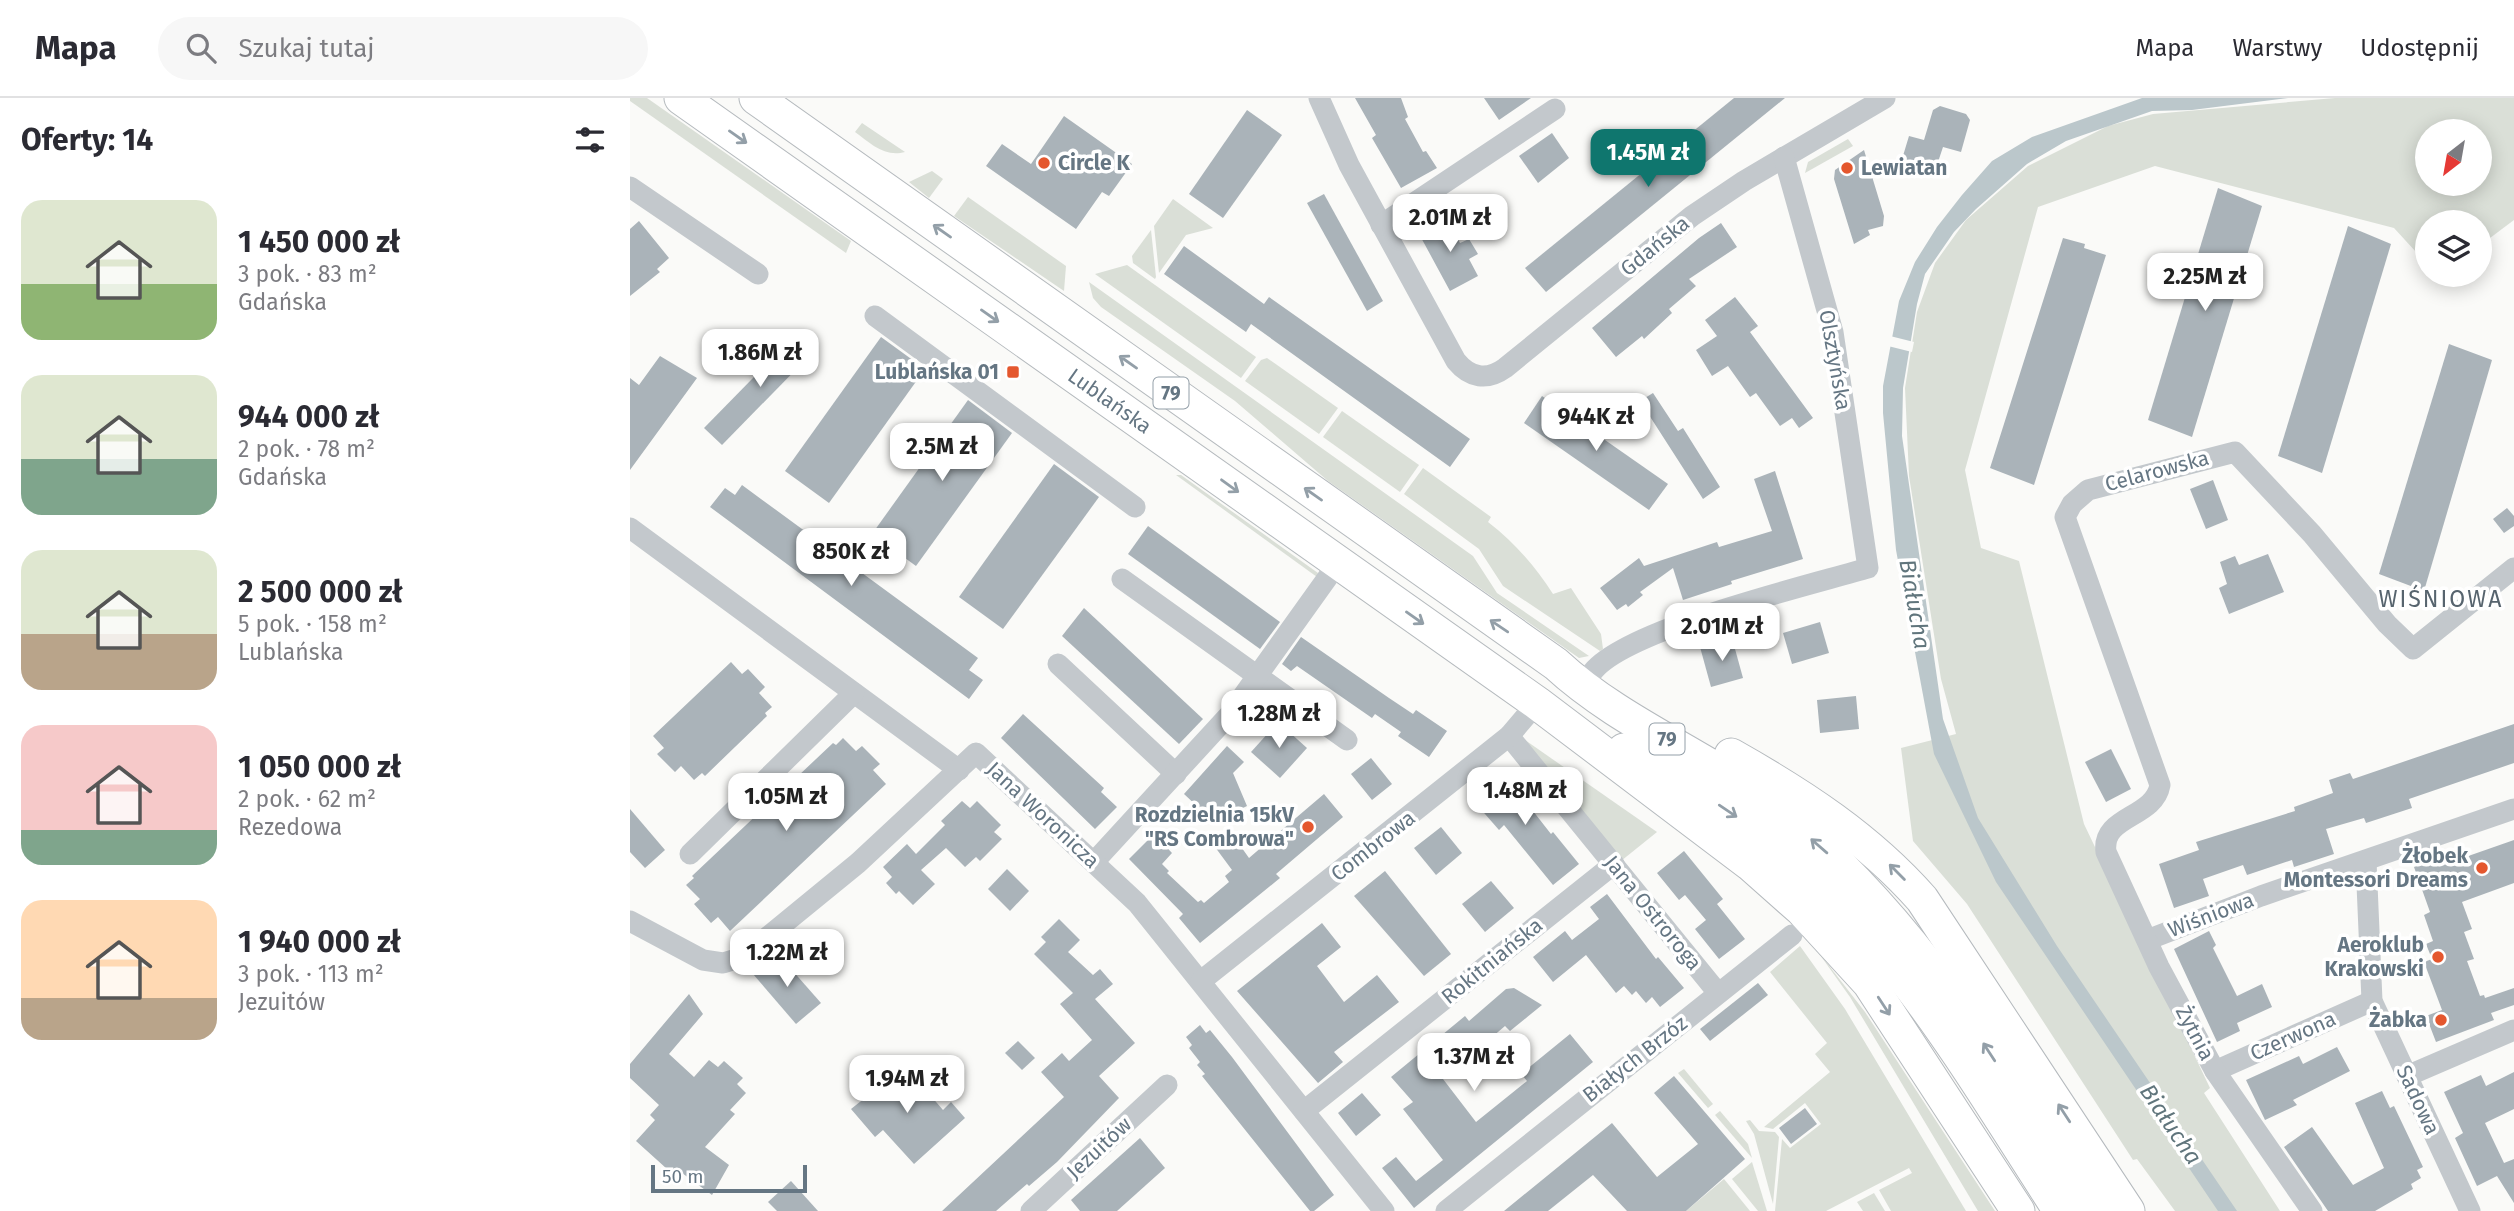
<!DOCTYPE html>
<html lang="pl">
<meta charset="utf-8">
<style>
:root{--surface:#fff;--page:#f7f7f7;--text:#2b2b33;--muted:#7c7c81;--line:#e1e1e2;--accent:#0f766e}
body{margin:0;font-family:"Fira Sans",sans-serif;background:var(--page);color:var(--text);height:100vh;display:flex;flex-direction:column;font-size:26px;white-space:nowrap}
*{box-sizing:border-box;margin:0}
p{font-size:23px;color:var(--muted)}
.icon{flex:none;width:38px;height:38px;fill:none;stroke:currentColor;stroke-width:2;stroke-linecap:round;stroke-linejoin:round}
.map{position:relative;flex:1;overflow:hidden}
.sheet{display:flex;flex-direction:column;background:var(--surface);width:630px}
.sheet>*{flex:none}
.needle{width:46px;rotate:211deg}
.buttons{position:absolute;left:1785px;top:21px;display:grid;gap:14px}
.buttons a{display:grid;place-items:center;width:77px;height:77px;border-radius:50%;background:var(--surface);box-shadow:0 4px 18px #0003;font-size:35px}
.scale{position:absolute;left:21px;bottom:18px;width:156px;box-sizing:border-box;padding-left:7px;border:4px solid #657683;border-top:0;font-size:19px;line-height:24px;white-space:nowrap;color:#657683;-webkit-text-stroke:5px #fff;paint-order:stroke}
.price{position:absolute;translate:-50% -60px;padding:0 16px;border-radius:14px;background:#fff;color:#222;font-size:23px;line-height:46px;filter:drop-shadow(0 2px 4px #0008)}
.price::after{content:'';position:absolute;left:50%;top:42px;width:21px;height:16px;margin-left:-10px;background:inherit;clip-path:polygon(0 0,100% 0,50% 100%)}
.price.selected{background:var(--accent);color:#fff}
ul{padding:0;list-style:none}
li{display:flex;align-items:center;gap:21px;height:175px;padding:0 21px}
li span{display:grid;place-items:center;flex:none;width:196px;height:140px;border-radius:21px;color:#555}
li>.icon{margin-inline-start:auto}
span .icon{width:84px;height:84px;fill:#fffc;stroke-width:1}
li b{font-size:30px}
h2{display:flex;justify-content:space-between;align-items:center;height:84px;padding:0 21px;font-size:30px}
header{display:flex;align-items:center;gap:42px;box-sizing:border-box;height:98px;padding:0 35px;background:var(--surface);border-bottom:2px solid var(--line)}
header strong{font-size:33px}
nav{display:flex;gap:38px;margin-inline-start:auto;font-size:24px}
.search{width:490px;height:63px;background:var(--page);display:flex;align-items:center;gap:18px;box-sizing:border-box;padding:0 24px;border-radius:38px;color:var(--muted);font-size:26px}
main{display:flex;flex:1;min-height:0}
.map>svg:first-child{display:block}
.green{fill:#dadfd7;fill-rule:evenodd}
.water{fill:#bbc7cb}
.pier{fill:#fafaf8}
.building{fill:#aab3b9}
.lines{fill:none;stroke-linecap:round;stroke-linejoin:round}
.primary-casing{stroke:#b5babe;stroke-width:35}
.street{stroke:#c3c8cc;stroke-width:21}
.primary{stroke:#fff;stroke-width:33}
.oneway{stroke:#939fa8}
.poi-dot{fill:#e4572e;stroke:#fff;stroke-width:2.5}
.labels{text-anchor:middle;stroke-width:7;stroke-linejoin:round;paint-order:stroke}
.shield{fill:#fff;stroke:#939fa8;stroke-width:2}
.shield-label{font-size:19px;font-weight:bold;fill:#657683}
.poi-label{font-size:21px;font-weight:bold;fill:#657683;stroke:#fff;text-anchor:end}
.street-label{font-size:21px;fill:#657683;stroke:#fff}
.neighbourhood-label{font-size:23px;letter-spacing:2px;fill:#57646e;stroke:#fff}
.water-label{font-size:23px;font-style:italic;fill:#60757c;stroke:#fff}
</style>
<header>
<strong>Mapa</strong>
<div class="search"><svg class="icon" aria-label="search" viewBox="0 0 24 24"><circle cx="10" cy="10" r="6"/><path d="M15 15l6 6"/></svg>Szukaj tutaj</div>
<nav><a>Mapa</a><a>Warstwy</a><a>Udostępnij</a></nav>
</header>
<main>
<section class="sheet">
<h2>Oferty: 14<svg class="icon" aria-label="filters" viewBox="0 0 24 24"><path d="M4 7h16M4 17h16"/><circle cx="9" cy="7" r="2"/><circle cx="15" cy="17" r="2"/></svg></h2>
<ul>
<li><span style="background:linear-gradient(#dfe7d0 60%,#8fb573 0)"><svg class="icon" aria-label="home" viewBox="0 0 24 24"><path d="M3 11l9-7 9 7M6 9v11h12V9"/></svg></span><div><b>1 450 000 zł</b><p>3 pok. · 83 m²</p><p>Gdańska</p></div></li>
<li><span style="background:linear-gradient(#dfe7d0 60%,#7fa58c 0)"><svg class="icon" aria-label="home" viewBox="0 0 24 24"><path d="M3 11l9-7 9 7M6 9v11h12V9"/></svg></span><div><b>944 000 zł</b><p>2 pok. · 78 m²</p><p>Gdańska</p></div></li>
<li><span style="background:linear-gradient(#dfe7d0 60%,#b9a48a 0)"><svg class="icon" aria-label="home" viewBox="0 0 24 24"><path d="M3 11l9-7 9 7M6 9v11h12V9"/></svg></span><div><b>2 500 000 zł</b><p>5 pok. · 158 m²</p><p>Lublańska</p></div></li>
<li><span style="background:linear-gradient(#f6c9c9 75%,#7fa58c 0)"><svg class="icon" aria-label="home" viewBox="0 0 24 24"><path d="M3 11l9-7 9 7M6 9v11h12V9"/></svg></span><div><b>1 050 000 zł</b><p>2 pok. · 62 m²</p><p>Rezedowa</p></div></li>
<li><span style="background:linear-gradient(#ffd9b3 70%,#b9a48a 0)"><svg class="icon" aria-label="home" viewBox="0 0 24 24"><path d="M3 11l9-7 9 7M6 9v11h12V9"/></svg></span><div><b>1 940 000 zł</b><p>3 pok. · 113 m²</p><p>Jezuitów</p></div></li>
</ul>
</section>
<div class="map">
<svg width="1884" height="1113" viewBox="0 0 1884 1113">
<rect width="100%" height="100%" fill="#fafaf8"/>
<g class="green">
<path d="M0,0H17L221,143L216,155L0,3Z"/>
<path d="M1705,0H1884V122L1860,140L1850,152V124H1797V157L1786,154L1764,130L1525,68L1408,109L1335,372L1351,450L1389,463L1454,726L1580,990L1574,995L1650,1113H1545L1507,1061L1503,1062L1337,806L1283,743L1271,650L1326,636L1311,581L1279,378L1275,290L1287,214L1305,165L1336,122L1398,68L1478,28L1523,16ZM1797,33H1850V86H1797Z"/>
<path d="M232,25L275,54C255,60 240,45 225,34Z"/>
<path d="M1218,41L1223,48L1175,75L1178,64Z"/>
<path d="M302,73L313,81L299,100L279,84Z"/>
<path d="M338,99L436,168L434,193L324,118Z"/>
<path d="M543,101L583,130L556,137L529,175L524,128Z"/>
<path d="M521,132L526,179L525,181L503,165L502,158Z"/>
<path d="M497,167L626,259L611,280L465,176Z"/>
<path d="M459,184L843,458L867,495L959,558L949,560L698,383L605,303L471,209L463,200Z"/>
<path d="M637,260L708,310L689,336L615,283L631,262Z"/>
<path d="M712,313L789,367L770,394L693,339Z"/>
<path d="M793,370L861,419L858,424C884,444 905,468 923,496L941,490L971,536L973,551L970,553L873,488L849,451L774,396Z"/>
<path d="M546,377H551L688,475L687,479Z"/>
<path d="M895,642L1027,734L991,763Z"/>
<path d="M1183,847L1235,914L1365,1113H1348L1220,899Z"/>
<path d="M1170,848L1215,911L1336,1113H1261L1249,1092L1282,1075L1279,1070L1196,1113H1145L1152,1041L1160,1050L1191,1026L1175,1005L1143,1031L1134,1029L1200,974L1185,956L1197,945L1140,874Z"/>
<path d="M1054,971L1083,1006L1078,1010L1048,975Z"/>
<path d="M1090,1013L1118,1046L1122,1060L1085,1017Z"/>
<path d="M1120,1022L1129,1033L1145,1034L1149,1039L1143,1106L1124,1036L1116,1023Z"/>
<path d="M1122,1064L1137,1113H1128L1102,1081Z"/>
<path d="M1094,1081L1120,1113H1056Z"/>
<path d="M1244,1095L1255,1113H1233L1227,1104Z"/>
</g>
<path class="water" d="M1512,0H1658L1562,12L1522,13L1436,43L1397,66L1346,111L1324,134L1295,176L1287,206L1273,290L1272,338L1313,621L1348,720L1427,848L1607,1113H1588L1366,784L1304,656L1266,452L1253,315V288L1269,203L1285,164L1307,129L1332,97L1362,63L1402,39Z"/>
<path class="pier" d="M1260,238L1284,244L1282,254L1258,248Z"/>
<g class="building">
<path d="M725,0H771L778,19L775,21L793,54L796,53L807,70L771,90L742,40L746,37Z"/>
<path d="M854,0H901L869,22Z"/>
<path d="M1104,0H1155L916,194L895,170Z"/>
<path d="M1310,8L1336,16L1340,22L1331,54L1313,49L1304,76L1298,80L1269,71L1279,38L1294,42L1303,12Z"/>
<path d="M617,12L652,37L593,120L559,96Z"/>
<path d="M434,18L502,66L479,98L472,94L446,131L356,68L372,46L401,66Z"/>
<path d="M922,35L939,60L908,85L889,58Z"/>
<path d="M1234,52L1254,118L1253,128L1238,132L1240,137L1224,146L1204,81L1205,72Z"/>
<path d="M1588,90L1632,108L1562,339L1518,322Z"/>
<path d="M694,96L753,203L737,213L677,105Z"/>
<path d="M816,119L830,145L839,141L848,156L839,161L848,178L820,193L788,134Z"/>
<path d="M9,123L39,160L27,171L30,174L0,198V131Z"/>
<path d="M1091,125L1107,149L1059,181L1066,188L1039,211L1042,215L1014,241L1012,238L986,259L962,230L1069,140Z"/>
<path d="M1718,128L1761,146L1692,375L1648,358Z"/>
<path d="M1433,140L1455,146L1454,150L1476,157L1404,387L1360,370Z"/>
<path d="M554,148L634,206L639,199L840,341L820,369L621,226L616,234L534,176Z"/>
<path d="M1105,199L1128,228L1120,234L1183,320L1169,330L1162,320L1150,328L1126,295L1120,299L1098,268L1082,278L1066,252L1087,238L1075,222Z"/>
<path d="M167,235L185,252L92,347L74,330Z"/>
<path d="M251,239L295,271L199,405L155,373Z"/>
<path d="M1819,246L1862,262L1794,493L1749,476Z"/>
<path d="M30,258L67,280L0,372V280L9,287Z"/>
<path d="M1023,295L1048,333L1053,330L1090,389L1073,401L1010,303Z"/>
<path d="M912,298L1038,386L1019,412L894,325Z"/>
<path d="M338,302L382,335L286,468L242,436Z"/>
<path d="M424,366L469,399L373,531L329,499Z"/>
<path d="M1145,373L1173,461L1101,483L1102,486L1053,502L1043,470L1010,494L1013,497L998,509L996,506L987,512L970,490L1009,460L1014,468L1087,444L1089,449L1142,433L1124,381Z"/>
<path d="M1583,382L1598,422L1576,431L1560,391Z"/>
<path d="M112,387L348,560L339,572L353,582L339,601L80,409L95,390L105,397Z"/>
<path d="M1877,410L1884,418V428L1874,435L1863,421Z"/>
<path d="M518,428L650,524L630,551L498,456Z"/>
<path d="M1638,456L1654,494L1599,516L1589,490L1597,486L1590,464L1605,458L1609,467Z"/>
<path d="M454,510L573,621L549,646L432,538Z"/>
<path d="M1190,524L1199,555L1162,566L1153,535Z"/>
<path d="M671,539L759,600L783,616L786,612L817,633L799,659L768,638L771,634L745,616L742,620L667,568L661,573L652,566Z"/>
<path d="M1102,540L1113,580L1081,589L1070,549Z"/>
<path d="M101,564L112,576L118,571L135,589L129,595L142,609L135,615L137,618L75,678L72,675L64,682L51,668L45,674L27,656L34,650L23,638Z"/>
<path d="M1226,598L1229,631L1190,635L1187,602Z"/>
<path d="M393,616L474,690L471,694L487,709L465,731L371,640Z"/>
<path d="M648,624L677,650L650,680L621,654Z"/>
<path d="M1884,626V665L1779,701L1782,710L1736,725L1734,720L1696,731L1704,756L1664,769L1662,762L1617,777L1613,767L1573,781L1579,798L1544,810L1529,766L1569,752L1566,744L1665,713L1664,709L1703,695L1699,682L1720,675L1723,681Z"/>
<path d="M213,640L226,653L232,648L250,666L243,672L256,686L100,833L88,819L81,825L64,806L70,801L56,787L64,780L62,778L203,645L206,647Z"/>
<path d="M597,648L614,664L603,675L617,708L584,724L554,696Z"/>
<path d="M1481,651L1501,691L1476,704L1455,664Z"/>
<path d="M741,660L762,686L742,702L721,676Z"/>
<path d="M871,672L921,736L923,734L949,766L923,787L874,727L869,732L841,700Z"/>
<path d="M694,696L713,719L646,776L650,780L570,845L549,820L553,816L499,761L524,736L542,755L532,766L539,773L537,775L568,804L571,802L574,805L599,784L595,778L602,772L585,749L602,736L619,760Z"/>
<path d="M332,703L340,710L347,703L371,727L364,734L372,741L350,763L346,759L335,769L316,750L291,772L305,786L283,807L269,793L266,796L256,785L262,779L253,769L277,746L286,756L315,727L311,723Z"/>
<path d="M0,711L35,752L15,770L0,754Z"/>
<path d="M811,729L832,755L806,777L784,750Z"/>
<path d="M1884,742V785L1832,804L1842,831L1834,834L1844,861L1837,863L1850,898L1854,897L1855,900L1884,890V907L1861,915L1864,922L1806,944L1796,918L1812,912L1794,864L1802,861L1796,846L1803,843L1794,817L1800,814L1784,769L1821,755L1824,763Z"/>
<path d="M1054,753L1093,801L1087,806L1115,841L1089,861L1065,831L1076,822L1055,797L1049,802L1027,775Z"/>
<path d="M377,771L399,793L380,813L358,791Z"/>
<path d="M755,773L821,856L794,878L724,798Z"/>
<path d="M861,783L884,810L855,834L832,806Z"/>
<path d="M977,796L1026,861L1028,859L1054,890L1030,909L1022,899L1016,905L1006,893L1002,897L994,888L986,895L956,857L923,884L903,859L935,833L942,842L969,821L960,809Z"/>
<path d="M429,821L450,842L438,854L463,877L470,871L483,886L465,901L505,945L469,978L489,1000L427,1064L399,1088L397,1086L366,1113H312L434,999L411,974L432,955L439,963L462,942L430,906L443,895L404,856L416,844L411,839Z"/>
<path d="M692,825L711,849L687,868L714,904L747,877L769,904L704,954L713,964L688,985L607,893Z"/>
<path d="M1579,833L1586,847L1583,850L1607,898L1632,886L1642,909L1607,925L1610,933L1587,944L1544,851Z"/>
<path d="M147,855L191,905L166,926L123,876Z"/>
<path d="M1128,885L1138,897L1080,943L1070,931Z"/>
<path d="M884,890L912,907L880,933L875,928L813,981L846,1024L897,983L891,976L940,936L963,964L784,1110L752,1070L766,1059L786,1083L813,1062L773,1011L783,1004L761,979L835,918L839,923L876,891Z"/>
<path d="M59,896L73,916L39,956L64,979L79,962L88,969L94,963L113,980L107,986L116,995L100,1012L105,1016L75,1049L99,1067L82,1097L52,1075L47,1080L6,1043L25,1022L20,1017L29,1007L0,980V966Z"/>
<path d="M570,927L576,935L580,932L602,959L704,1097L684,1113H680L572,978L575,976L567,967L570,964L559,950L562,947L556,939Z"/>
<path d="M388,943L405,960L392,972L375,955Z"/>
<path d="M1707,949L1720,973L1663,1002L1667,1007L1635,1022L1616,982L1669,958L1673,966Z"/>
<path d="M275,968L313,1012L321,1004L335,1020L284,1066L253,1032L245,1039L221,1011Z"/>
<path d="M1884,974V1011L1855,1025L1874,1065L1884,1061V1105L1867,1078L1847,1088L1825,1040L1833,1035L1814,994L1851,977L1856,988Z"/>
<path d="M1044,978L1115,1061L1056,1113H997L963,1077L918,1113H874L982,1025L1027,1079L1068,1046L1024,995Z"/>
<path d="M1752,993L1760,1010L1764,1008L1793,1069L1787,1072L1791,1080L1781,1086L1783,1091L1745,1113H1698L1654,1049L1682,1029L1723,1087L1754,1070L1725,1005Z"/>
<path d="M732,995L751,1017L726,1038L708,1015Z"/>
<path d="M1175,1010L1187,1026L1161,1046L1149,1030Z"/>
<path d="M510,1040L535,1070L487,1113H450L441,1102Z"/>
<path d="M161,1083L188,1113H147L138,1104Z"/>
</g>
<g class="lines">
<defs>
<g id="primary">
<path id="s1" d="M51,0L907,605L1120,766L1172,812L1239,885L1388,1113"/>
<path d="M126,0L926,566C992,627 1080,659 1151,715C1286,822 1370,971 1464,1113"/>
<path d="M994,652C1096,706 1191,774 1263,866C1325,944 1376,1030 1430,1113"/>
<path d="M1101,657C1172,697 1238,740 1292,801L1498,1113"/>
</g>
</defs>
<use href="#primary" class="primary-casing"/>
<g class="street">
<path d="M689,0L719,67L826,263C840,280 857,283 875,270L1062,118L1114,83L1255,0"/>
<path d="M0,89L128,176"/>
<path d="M751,127L925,11"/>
<path d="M245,218L505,409"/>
<path d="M0,430L329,672"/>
<path d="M492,481L717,642"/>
<path d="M428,566L546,676"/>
<path d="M961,576C990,532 1181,487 1238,470L1203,234L1154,59"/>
<path d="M879,638L1088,895"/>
<path d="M60,756L224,595"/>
<path d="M1736,763L1742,903L1840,1113"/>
<path d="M464,764L600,616L708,465"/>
<path d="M0,823L73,862L93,865L113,859L228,765L346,655L507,805L754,1113"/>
<path d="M1517,842L1631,798L1884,711"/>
<path d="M571,883L879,638L907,605"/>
<path d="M1585,973L1742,903"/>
<path d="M1777,978L1884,932"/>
<path d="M674,1013L984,766"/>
<path d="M401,1113L537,987"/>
<path d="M816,1113L1162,837"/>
<path d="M1682,1113L1585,973L1529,869L1476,754C1471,717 1524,721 1530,687L1435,419L1442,406L1458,392L1605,354L1682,436L1757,526L1783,551L1884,470"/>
</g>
<use href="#primary" class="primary"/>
</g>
<defs><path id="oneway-shaft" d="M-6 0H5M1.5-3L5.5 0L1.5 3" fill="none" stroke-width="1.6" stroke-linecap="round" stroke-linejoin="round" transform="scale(1.75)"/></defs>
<g class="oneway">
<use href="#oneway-shaft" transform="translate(108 39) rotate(35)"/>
<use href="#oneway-shaft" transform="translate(312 133) rotate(-145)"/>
<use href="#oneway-shaft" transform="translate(360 218) rotate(35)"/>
<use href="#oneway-shaft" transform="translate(498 264) rotate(-145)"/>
<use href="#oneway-shaft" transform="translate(600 388) rotate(36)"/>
<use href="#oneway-shaft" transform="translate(683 396) rotate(-145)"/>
<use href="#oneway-shaft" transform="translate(785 520) rotate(35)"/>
<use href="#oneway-shaft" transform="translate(869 528) rotate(-146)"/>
<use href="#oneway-shaft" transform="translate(1098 713) rotate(34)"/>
<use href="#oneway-shaft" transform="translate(1189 748) rotate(-139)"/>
<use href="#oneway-shaft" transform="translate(1267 774) rotate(-135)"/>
<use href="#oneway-shaft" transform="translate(1254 908) rotate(57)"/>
<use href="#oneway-shaft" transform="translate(1359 954) rotate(-123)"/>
<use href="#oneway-shaft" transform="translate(1434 1015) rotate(-123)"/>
</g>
<g class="poi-dot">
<circle cx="414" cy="65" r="7"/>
<circle cx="1217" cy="70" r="7"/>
<rect x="376" y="267" width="14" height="14" rx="3.5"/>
<circle cx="678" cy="729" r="7"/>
<circle cx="1852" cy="770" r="7"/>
<circle cx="1808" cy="859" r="7"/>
<circle cx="1811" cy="922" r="7"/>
</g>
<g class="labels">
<g class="shield">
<rect x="523.5" y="279.5" width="35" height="31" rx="5"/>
<rect x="1019.5" y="625.5" width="35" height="31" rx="5"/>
</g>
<g class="shield-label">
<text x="541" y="302">79</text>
<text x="1037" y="648">79</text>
</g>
<g class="poi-label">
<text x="428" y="72" text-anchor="start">Circle K</text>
<text x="1231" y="77" text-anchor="start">Lewiatan</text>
<text x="369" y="281">Lublańska 01</text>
<text x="664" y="724">Rozdzielnia 15kV<tspan x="664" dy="24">"RS Combrowa"</tspan></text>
<text x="1838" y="765">Żłobek<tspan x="1838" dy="24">Montessori Dreams</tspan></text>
<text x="1794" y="854">Aeroklub<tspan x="1794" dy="24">Krakowski</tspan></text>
<text x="1797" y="929">Żabka</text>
</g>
<g class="street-label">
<text transform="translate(1025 148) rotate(-39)" y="7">Gdańska</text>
<text transform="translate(1205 262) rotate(80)" y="7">Olsztyńska</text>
<text dy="7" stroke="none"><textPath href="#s1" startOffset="525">Lublańska</textPath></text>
<text transform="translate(1527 373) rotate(-15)" y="7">Celarowska</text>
<text transform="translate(413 717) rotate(43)" y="7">Jana Woronicza</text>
<text transform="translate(743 748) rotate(-38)" y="7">Combrowa</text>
<text transform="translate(1023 815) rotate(51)" y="7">Jana Ostroroga</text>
<text transform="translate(1581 817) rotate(-21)" y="7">Wiśniowa</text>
<text transform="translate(862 863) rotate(-39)" y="7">Rokitniańska</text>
<text transform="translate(1565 935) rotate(62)" y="7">Żytnia</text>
<text transform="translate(1663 938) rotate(-24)" y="7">Czerwona</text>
<text transform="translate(1005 961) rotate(-38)" y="7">Białych Brzóz</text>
<text transform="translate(1788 1002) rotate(65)" y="7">Sadowa</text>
<text transform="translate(469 1050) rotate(-43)" y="7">Jezuitów</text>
</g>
<g class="neighbourhood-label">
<text x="1811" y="509">WIŚNIOWA</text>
</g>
<g class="water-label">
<text transform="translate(1285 506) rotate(80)" y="8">Białucha</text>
<text transform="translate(1541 1026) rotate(56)" y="8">Białucha</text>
</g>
</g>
</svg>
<div class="buttons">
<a><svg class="needle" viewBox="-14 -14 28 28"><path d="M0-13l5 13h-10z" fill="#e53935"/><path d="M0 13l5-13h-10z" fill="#7c7c81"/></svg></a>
<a><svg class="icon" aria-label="layers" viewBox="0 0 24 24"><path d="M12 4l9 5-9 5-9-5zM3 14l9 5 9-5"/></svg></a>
</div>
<div class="scale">50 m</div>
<b class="price selected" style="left:1018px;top:91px">1.45M zł</b>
<b class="price" style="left:820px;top:156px">2.01M zł</b>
<b class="price" style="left:1575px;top:215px">2.25M zł</b>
<b class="price" style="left:130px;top:291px">1.86M zł</b>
<b class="price" style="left:966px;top:355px">944K zł</b>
<b class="price" style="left:312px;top:385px">2.5M zł</b>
<b class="price" style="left:221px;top:490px">850K zł</b>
<b class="price" style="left:1092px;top:565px">2.01M zł</b>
<b class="price" style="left:649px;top:652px">1.28M zł</b>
<b class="price" style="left:895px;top:729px">1.48M zł</b>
<b class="price" style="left:156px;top:735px">1.05M zł</b>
<b class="price" style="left:157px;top:891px">1.22M zł</b>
<b class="price" style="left:844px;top:995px">1.37M zł</b>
<b class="price" style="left:277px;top:1017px">1.94M zł</b>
</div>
</main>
